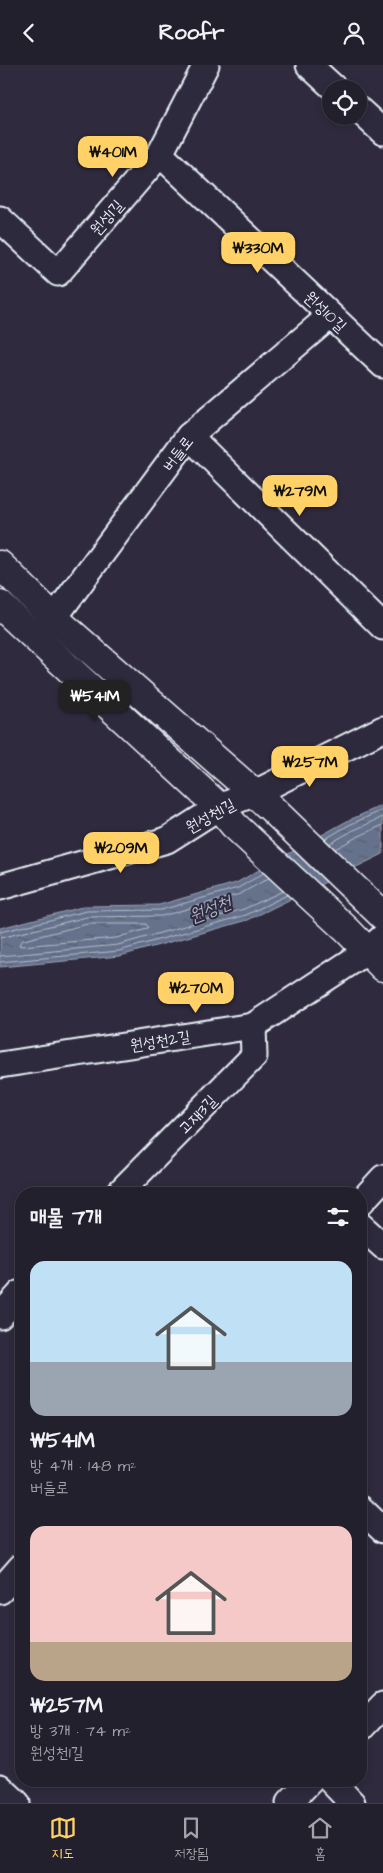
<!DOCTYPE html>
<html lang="ko">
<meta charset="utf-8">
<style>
:root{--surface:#23202e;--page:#2b2836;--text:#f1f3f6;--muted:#a3a3aa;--line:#403e4a;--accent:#ffd166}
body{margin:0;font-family:"Architects Daughter","Poor Story",sans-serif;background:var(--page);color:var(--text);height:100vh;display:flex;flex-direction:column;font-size:19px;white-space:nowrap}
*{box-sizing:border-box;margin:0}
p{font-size:16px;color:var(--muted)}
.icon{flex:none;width:28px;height:28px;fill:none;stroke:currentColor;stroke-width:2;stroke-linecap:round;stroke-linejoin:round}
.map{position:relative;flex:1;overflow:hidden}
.panel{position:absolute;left:15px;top:1122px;width:352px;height:600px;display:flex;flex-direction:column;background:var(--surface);border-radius:20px;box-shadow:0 2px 8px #0003,0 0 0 1px var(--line)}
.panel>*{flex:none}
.fabs{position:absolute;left:322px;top:15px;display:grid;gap:10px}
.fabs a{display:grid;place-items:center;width:45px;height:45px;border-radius:50%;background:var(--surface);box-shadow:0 2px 8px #0003,0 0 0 1px var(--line);font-size:25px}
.price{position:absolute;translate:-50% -42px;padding:0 11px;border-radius:10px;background:var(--accent);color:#111;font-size:16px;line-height:32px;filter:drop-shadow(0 1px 2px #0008)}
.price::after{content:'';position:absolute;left:50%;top:30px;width:15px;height:11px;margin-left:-8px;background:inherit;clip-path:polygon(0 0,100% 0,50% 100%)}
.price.current{background:#222;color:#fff}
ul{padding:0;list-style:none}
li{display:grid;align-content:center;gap:10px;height:265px;padding:0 15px}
li span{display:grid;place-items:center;height:155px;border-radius:15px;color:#555}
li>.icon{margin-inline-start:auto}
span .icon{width:90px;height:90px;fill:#fffc;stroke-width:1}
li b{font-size:21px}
h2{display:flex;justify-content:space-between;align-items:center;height:60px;padding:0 15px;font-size:21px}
header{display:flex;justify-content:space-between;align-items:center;height:65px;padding:0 15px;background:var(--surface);font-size:22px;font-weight:700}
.tabs{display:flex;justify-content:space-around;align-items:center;height:70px;border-top:1px solid var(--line);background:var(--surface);font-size:14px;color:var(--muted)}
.tabs a{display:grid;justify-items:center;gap:2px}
.tabs .current{color:var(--accent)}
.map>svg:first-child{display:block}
.water{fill:url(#water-ripples);stroke:#9aa5b7}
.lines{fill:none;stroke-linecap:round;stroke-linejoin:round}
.shore{stroke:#b4becd;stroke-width:1}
.minor-casing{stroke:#e8f1f8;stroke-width:29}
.tertiary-casing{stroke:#e8f1f8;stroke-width:31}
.minor{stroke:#2f2a3d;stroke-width:25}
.tertiary{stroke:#2f2a3d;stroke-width:28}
.labels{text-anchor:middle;stroke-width:4;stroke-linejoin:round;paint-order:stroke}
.street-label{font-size:16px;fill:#e8f1f8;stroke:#2f2a3d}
.water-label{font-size:18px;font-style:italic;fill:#aeb8c7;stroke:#2f2a3d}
</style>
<header><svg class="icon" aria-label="back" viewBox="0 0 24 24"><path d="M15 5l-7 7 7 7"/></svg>Roofr<svg class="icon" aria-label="person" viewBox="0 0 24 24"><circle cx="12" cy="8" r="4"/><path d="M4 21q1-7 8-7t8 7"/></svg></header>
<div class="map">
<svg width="383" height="1738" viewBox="0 0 383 1738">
<defs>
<pattern id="water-ripples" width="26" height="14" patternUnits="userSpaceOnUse" patternTransform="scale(1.25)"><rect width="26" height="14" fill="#66728c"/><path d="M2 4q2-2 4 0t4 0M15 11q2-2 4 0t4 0" fill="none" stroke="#565d6b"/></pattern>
</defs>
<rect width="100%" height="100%" fill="#2f2a3d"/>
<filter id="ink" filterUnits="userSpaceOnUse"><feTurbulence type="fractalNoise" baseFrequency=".02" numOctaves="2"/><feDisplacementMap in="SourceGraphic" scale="10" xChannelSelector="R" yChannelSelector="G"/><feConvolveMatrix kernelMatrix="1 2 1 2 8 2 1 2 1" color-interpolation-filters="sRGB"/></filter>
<g filter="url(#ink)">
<path class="water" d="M383,740V789L248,855L120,891L0,902V863L86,841L159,840L236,818L347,756Z"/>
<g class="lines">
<g class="shore">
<path d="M325,774L349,760L383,745"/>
<path d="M329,779L352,766L383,752"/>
<path d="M335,784L355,773L383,760"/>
<path d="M88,859H146L148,862L147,864L116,873L22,881L19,880L21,876Z"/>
<path d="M0,867L87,846L161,845L238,823L264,808"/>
<path d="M0,873L87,852L162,851L240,829L269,813"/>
<path d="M0,891L118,880L244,844L283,826"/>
<path d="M0,897L119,886L246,850L287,830"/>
</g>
<defs>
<g id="minor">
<path d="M309,0L335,24"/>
<path d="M359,45L383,67"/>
<path d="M160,89L383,300"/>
<path d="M0,154L58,208L160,89L206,0"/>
<path d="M189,371L383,562"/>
<path d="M54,553L189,371L330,251"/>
<path d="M0,822L167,775L219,742L253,729L383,664"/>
<path d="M0,1000L253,961L366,887L383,872"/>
<path d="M118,1129L254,991L253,961"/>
<path d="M361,1137L383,1113"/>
<path d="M361,1161L383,1181"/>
<path d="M0,1251L21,1228"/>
<path d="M361,1444L383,1465"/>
<path d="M0,1526L21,1502"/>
<path d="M361,1663L383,1640"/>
<path d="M331,1716L352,1738"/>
<path d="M0,1722L17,1738"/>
<path d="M289,1738L310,1716"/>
</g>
<g id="tertiary">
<path d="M0,500L54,553L271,743L383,851"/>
<path d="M0,540L219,742L234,760L348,866L383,902"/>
</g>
</defs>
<use href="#minor" class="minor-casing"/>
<use href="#tertiary" class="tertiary-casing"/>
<use href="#minor" class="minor"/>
<use href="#tertiary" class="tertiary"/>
</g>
</g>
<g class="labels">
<g class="street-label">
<text transform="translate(106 152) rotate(-49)" y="6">원성1길</text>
<text transform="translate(326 246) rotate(43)" y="6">원성10길</text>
<text transform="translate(177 388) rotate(-52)" y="6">버들로</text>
<text transform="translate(210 750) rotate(-29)" y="6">원성천1길</text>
<text transform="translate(160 975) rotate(-9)" y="6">원성천2길</text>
<text transform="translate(197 1049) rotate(-46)" y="6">고재3길</text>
</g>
<g class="water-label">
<text transform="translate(210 844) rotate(-21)" y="6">원성천</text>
</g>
</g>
</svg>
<div class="fabs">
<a><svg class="icon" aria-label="locate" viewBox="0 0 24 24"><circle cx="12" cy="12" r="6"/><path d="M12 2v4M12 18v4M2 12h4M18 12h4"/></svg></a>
</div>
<b class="price" style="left:113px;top:113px">₩401M</b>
<b class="price" style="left:258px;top:209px">₩330M</b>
<b class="price" style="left:300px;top:452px">₩279M</b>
<b class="price current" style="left:95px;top:657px">₩541M</b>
<b class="price" style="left:310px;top:723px">₩257M</b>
<b class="price" style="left:121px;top:809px">₩209M</b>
<b class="price" style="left:196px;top:949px">₩270M</b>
<section class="panel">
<h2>매물 7개<svg class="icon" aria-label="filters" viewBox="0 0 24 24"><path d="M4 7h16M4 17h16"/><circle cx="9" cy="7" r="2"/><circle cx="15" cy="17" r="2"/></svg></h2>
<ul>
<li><span style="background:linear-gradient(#bfe0f5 65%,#9aa5b1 0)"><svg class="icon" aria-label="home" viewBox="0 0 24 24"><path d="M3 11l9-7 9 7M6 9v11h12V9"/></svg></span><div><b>₩541M</b><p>방 4개 · 148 m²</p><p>버들로</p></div></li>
<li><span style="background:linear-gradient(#f6c9c9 75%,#b9a48a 0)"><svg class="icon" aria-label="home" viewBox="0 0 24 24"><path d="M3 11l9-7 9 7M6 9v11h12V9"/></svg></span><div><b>₩257M</b><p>방 3개 · 74 m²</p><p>원성천1길</p></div></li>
</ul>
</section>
</div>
<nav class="tabs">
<a class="current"><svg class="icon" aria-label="map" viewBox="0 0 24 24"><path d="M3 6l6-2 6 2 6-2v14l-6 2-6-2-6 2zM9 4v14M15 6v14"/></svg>지도</a>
<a><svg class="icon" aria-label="saved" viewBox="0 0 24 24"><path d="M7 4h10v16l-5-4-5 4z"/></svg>저장됨</a>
<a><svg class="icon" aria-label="home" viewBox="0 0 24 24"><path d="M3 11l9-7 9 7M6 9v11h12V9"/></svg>홈</a>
</nav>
